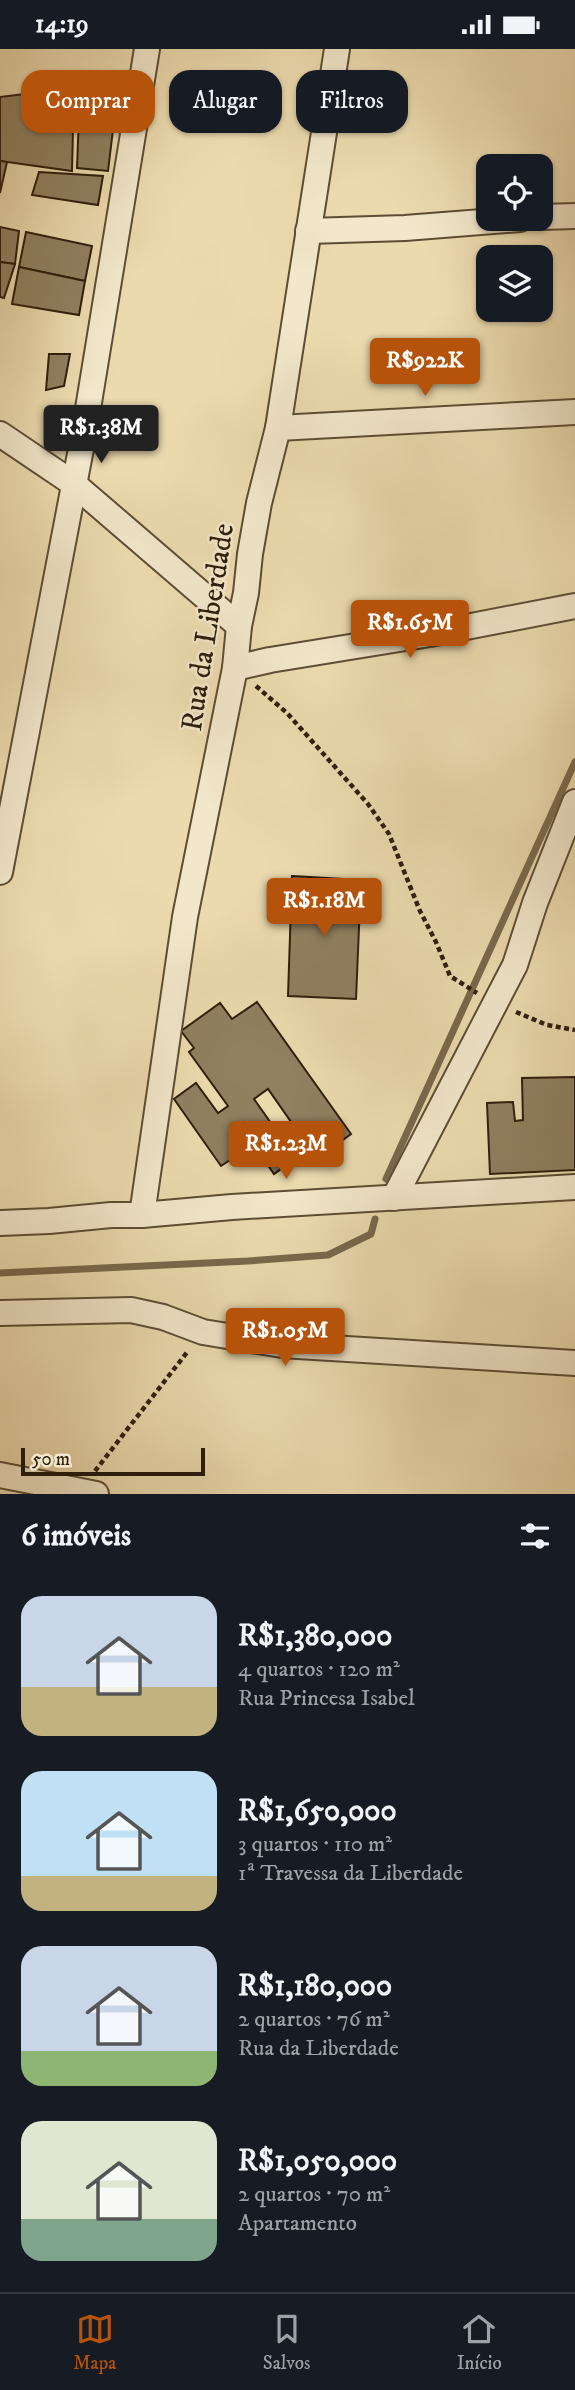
<!DOCTYPE html>
<html lang="pt">
<meta charset="utf-8">
<style>
:root{--surface:#171b24;--page:#242831;--text:#f1f3f6;--muted:#9ea1a6;--line:#363941;--accent:#b45309}
body{margin:0;font-family:"IM FELL DW Pica",serif;background:var(--page);color:var(--text);height:100vh;display:flex;flex-direction:column;font-size:26px;white-space:nowrap}
*{box-sizing:border-box;margin:0}
p{font-size:23px;color:var(--muted)}
.icon{flex:none;width:38px;height:38px;fill:none;stroke:currentColor;stroke-width:2;stroke-linecap:round;stroke-linejoin:round}
.map{position:relative;height:1445px;overflow:hidden}
.sheet{display:flex;flex-direction:column;background:var(--surface);flex:1}
.sheet>*{flex:none}
.hud{position:absolute;left:21px;top:21px;width:534px;height:63px;display:flex;gap:14px}
.buttons{position:absolute;left:476px;top:105px;display:grid;gap:14px}
.buttons a{display:grid;place-items:center;width:77px;height:77px;border-radius:14px;background:var(--surface);box-shadow:0 2px 5px #0004;font-size:35px}
.scale{position:absolute;left:21px;bottom:18px;width:184px;box-sizing:border-box;padding-left:7px;border:4px solid #2e1e0b;border-top:0;font-size:19px;line-height:24px;white-space:nowrap;color:#2e1e0b;-webkit-text-stroke:5px #f2e7ca;paint-order:stroke}
.price{position:absolute;translate:-50% -60px;padding:0 16px;border-radius:7px;background:var(--accent);color:#fff;font-size:23px;line-height:46px;filter:drop-shadow(0 2px 4px #0008)}
.price::after{content:'';position:absolute;left:50%;top:42px;width:21px;height:16px;margin-left:-10px;background:inherit;clip-path:polygon(0 0,100% 0,50% 100%)}
.price.active{background:#222;color:#fff}
ul{padding:0;list-style:none}
li{display:flex;align-items:center;gap:21px;height:175px;padding:0 21px}
li span{display:grid;place-items:center;flex:none;width:196px;height:140px;border-radius:21px;color:#555}
li>.icon{margin-inline-start:auto}
span .icon{width:84px;height:84px;fill:#fffc;stroke-width:1}
li b{font-size:30px}
h2{display:flex;justify-content:space-between;align-items:center;height:84px;padding:0 21px;font-size:30px}
.tag{padding:0 24px;border-radius:21px;background:var(--surface);box-shadow:0 2px 5px #0004;font-size:24px;line-height:63px}
.tag.active{background:var(--accent);color:#fff}
.status{display:flex;justify-content:space-between;align-items:center;height:49px;padding:0 35px;background:var(--surface);direction:ltr}
.status svg{height:19px;fill:currentColor}
.tab-bar{display:flex;justify-content:space-around;align-items:center;height:98px;border-top:2px solid var(--line);background:var(--surface);font-size:19px;color:var(--muted)}
.tab-bar a{display:grid;justify-items:center;gap:4px}
.tab-bar .active{color:var(--accent)}
.map>svg:first-child{display:block}
.lines{fill:none;stroke-linecap:round;stroke-linejoin:round}
.stream{stroke:#79684c;stroke-width:7}
.building{fill:#908060;stroke:#2e1e0b;stroke-width:2}
.street-casing{stroke:#5d4d34;stroke-width:28}
.path{stroke:#2e1e0b;stroke-width:4.5;stroke-dasharray:5 3.5;stroke-linecap:butt}
.street{stroke:#f2e7ca;stroke-width:24}
.labels{text-anchor:middle;stroke-width:5;stroke-linejoin:round;paint-order:stroke}
.street-label{font-size:30px;fill:#2e1e0b;stroke:#f2e7ca}
</style>
<div class="status"><b>14:19</b><svg viewBox="0 0 49 12"><path d="M0 12V9h3v3zM5 12V6h3v6zM10 12V3h3v9zM15 12V0h3v12zM26 1h20v11H26zM47 4h2v5h-2z"/></svg></div>
<div class="map">
<svg width="575" height="1445" viewBox="0 0 575 1445">
<rect width="100%" height="100%" fill="#ebdaae"/>
<filter id="stains"><feTurbulence type="fractalNoise" baseFrequency=".00286" numOctaves="4"/><feColorMatrix values="0 0 0 0 .2 0 0 0 0 .09 0 0 0 0 .02 0 0 0 .5 -.17"/></filter>
<radialGradient id="worn" r=".72"><stop offset=".6" stop-color="#630" stop-opacity="0"/><stop offset="1" stop-color="#630" stop-opacity=".3"/></radialGradient>
<g class="lines">
<g class="stream">
<path d="M386,1130L575,713"/>
<path d="M0,1224L248,1212L328,1206L371,1185L375,1170"/>
</g>
</g>
<g class="building">
<path d="M119,31L108,122L77,119L80,40Z"/>
<path d="M74,39L72,122L0,112V48Z"/>
<path d="M0,112L7,113L0,144Z"/>
<path d="M39,123L103,127L98,156L32,146Z"/>
<path d="M0,178L19,182L15,215L0,213Z"/>
<path d="M26,183L92,197L85,232L19,218Z"/>
<path d="M0,213L15,215L4,249L0,248Z"/>
<path d="M19,218L85,232L79,266L12,255Z"/>
<path d="M49,305H70L64,337L46,341Z"/>
<path d="M292,827L361,831L356,950L288,947Z"/>
<path d="M257,953L351,1085L317,1110L268,1040L254,1050L278,1084L286,1079L303,1104L274,1125L251,1092L255,1089L244,1073L231,1082L245,1101L221,1117L174,1050L196,1034L218,1064L228,1057L189,1003L194,999L181,982L220,954L232,970Z"/>
<path d="M575,1028V1121L490,1125L487,1054L513,1053L515,1072L523,1071L522,1029Z"/>
</g>
<g class="lines">
<defs>
<g id="street">
<path d="M541,168L575,167"/>
<path d="M308,182L405,179L520,170"/>
<path d="M278,379L575,363"/>
<path d="M0,385L74,435L239,577"/>
<path d="M235,619L270,611L430,585L575,557"/>
<path d="M0,823L84,384L147,0"/>
<path d="M394,1149L515,916L535,854L575,753"/>
<path d="M142,1166L185,868L235,619L239,577L246,544L250,505L259,454L278,379L337,0"/>
<path d="M0,1174L49,1172L111,1166H142L232,1158L575,1138"/>
<path d="M0,1264L131,1261L163,1268L203,1283L282,1296L575,1314"/>
<path d="M0,1426L96,1445"/>
</g>
</defs>
<use href="#street" class="street-casing"/>
<g class="path">
<path d="M256,637L287,664L368,755L389,785L420,862L436,893L450,927L477,944"/>
<path d="M516,963L547,976L575,981"/>
<path d="M95,1422L188,1302"/>
</g>
<use href="#street" class="street"/>
</g>
<g class="labels">
<g class="street-label">
<text transform="translate(207 578) rotate(-81)" y="10">Rua da Liberdade</text>
</g>
</g>
<rect width="100%" height="100%" filter="url(#stains)"/>
<rect width="100%" height="100%" fill="url(#worn)"/>
</svg>
<div class="buttons">
<a><svg class="icon" aria-label="locate" viewBox="0 0 24 24"><circle cx="12" cy="12" r="6"/><path d="M12 2v4M12 18v4M2 12h4M18 12h4"/></svg></a>
<a><svg class="icon" aria-label="layers" viewBox="0 0 24 24"><path d="M12 4l9 5-9 5-9-5zM3 14l9 5 9-5"/></svg></a>
</div>
<div class="scale">50 m</div>
<b class="price" style="left:425px;top:349px">R$922K</b>
<b class="price active" style="left:101px;top:416px">R$1.38M</b>
<b class="price" style="left:410px;top:611px">R$1.65M</b>
<b class="price" style="left:324px;top:889px">R$1.18M</b>
<b class="price" style="left:286px;top:1132px">R$1.23M</b>
<b class="price" style="left:285px;top:1319px">R$1.05M</b>
<div class="hud">
<a class="tag active">Comprar</a>
<a class="tag">Alugar</a>
<a class="tag">Filtros</a>
</div>
</div>
<section class="sheet">
<h2>6 imóveis<svg class="icon" aria-label="filters" viewBox="0 0 24 24"><path d="M4 7h16M4 17h16"/><circle cx="9" cy="7" r="2"/><circle cx="15" cy="17" r="2"/></svg></h2>
<ul>
<li><span style="background:linear-gradient(#c9d6e8 65%,#c2b280 0)"><svg class="icon" aria-label="home" viewBox="0 0 24 24"><path d="M3 11l9-7 9 7M6 9v11h12V9"/></svg></span><div><b>R$1,380,000</b><p>4 quartos · 120 m²</p><p>Rua Princesa Isabel</p></div></li>
<li><span style="background:linear-gradient(#bfe0f5 75%,#c2b280 0)"><svg class="icon" aria-label="home" viewBox="0 0 24 24"><path d="M3 11l9-7 9 7M6 9v11h12V9"/></svg></span><div><b>R$1,650,000</b><p>3 quartos · 110 m²</p><p>1ª Travessa da Liberdade</p></div></li>
<li><span style="background:linear-gradient(#c9d6e8 75%,#8fb573 0)"><svg class="icon" aria-label="home" viewBox="0 0 24 24"><path d="M3 11l9-7 9 7M6 9v11h12V9"/></svg></span><div><b>R$1,180,000</b><p>2 quartos · 76 m²</p><p>Rua da Liberdade</p></div></li>
<li><span style="background:linear-gradient(#dfe7d0 70%,#7fa58c 0)"><svg class="icon" aria-label="home" viewBox="0 0 24 24"><path d="M3 11l9-7 9 7M6 9v11h12V9"/></svg></span><div><b>R$1,050,000</b><p>2 quartos · 70 m²</p><p>Apartamento</p></div></li>
</ul>
</section>
<nav class="tab-bar">
<a class="active"><svg class="icon" aria-label="map" viewBox="0 0 24 24"><path d="M3 6l6-2 6 2 6-2v14l-6 2-6-2-6 2zM9 4v14M15 6v14"/></svg>Mapa</a>
<a><svg class="icon" aria-label="saved" viewBox="0 0 24 24"><path d="M7 4h10v16l-5-4-5 4z"/></svg>Salvos</a>
<a><svg class="icon" aria-label="home" viewBox="0 0 24 24"><path d="M3 11l9-7 9 7M6 9v11h12V9"/></svg>Início</a>
</nav>
